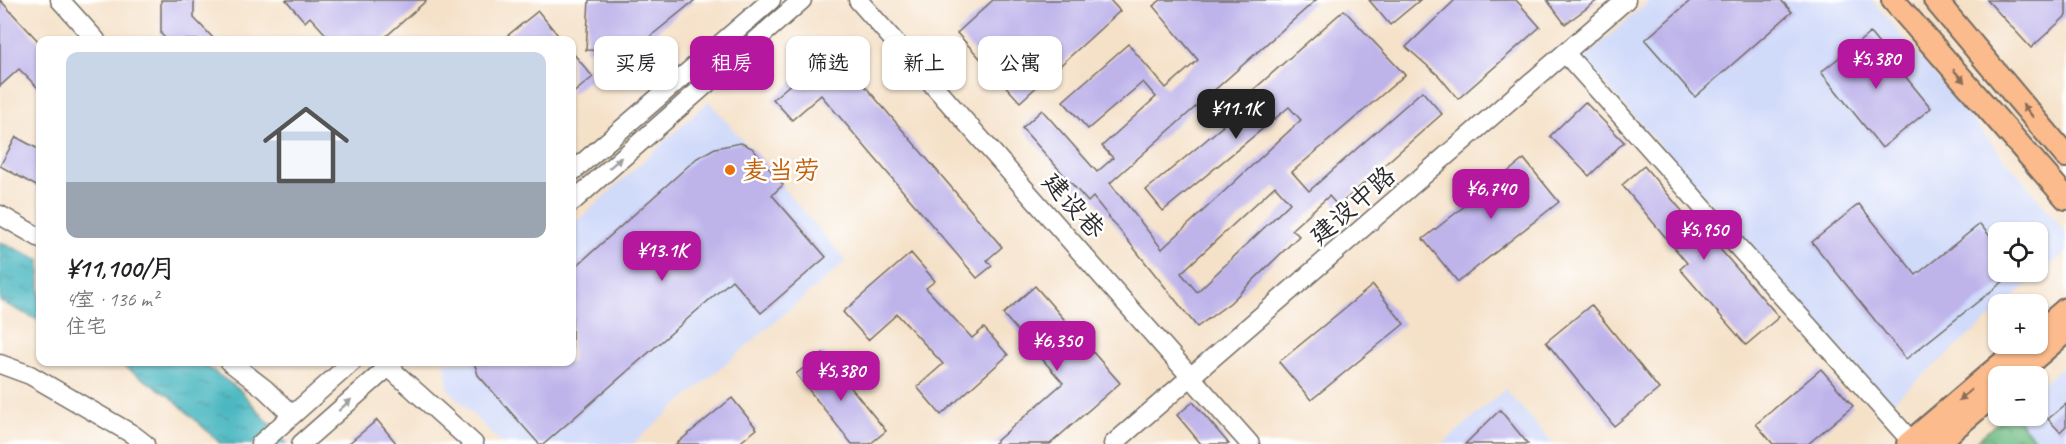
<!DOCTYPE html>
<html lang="zh">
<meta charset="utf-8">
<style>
:root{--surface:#fff;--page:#f6f6f6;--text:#202124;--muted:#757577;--line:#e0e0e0;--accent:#b5179e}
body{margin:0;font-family:Caveat,"LXGW WenKai TC",sans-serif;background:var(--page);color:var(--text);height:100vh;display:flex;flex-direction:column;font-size:22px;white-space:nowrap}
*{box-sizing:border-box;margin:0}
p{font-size:20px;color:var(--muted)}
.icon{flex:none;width:33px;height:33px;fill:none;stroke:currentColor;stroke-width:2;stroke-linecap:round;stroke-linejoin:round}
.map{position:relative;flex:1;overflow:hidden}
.sheet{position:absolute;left:36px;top:36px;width:540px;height:330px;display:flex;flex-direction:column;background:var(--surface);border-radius:12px;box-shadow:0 2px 4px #0004}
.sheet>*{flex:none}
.hud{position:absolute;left:594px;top:36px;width:570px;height:54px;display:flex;gap:12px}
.buttons{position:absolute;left:1988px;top:222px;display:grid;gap:12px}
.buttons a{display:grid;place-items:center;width:60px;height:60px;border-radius:12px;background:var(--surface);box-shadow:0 2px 4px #0004;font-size:30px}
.price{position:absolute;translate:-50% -51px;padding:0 14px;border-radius:12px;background:var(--accent);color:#fff;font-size:20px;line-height:39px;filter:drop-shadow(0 2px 3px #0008)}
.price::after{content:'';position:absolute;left:50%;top:36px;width:18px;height:14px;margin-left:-9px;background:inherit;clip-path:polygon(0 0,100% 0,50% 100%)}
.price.active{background:#222;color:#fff}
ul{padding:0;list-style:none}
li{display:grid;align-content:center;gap:12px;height:318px;padding:0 30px}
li+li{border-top:2px solid var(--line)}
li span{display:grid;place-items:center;height:186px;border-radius:12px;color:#555}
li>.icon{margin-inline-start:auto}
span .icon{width:108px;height:108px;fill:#fffc;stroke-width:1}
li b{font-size:26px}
.pill{padding:0 21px;border-radius:12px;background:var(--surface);box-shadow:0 2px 4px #0004;font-size:21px;line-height:54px}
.pill.active{background:var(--accent);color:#fff}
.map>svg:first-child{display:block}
.built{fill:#d0daf9;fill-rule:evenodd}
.forest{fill:url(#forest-crowns);stroke:#4f7458;stroke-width:1.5}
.water{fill:url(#water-ripples);stroke:#397075;stroke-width:1.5}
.building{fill:#beb4ea;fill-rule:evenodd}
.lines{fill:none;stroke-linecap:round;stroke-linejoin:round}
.minor-casing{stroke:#726b62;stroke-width:21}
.major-casing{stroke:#726b62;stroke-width:26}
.minor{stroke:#fff;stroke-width:18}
.major{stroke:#fbbb8c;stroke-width:22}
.oneway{fill:#896c57}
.oneway2{fill:#a0a0a0}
.food-dot{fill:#e8710a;stroke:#fff;stroke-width:2}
.labels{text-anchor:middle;stroke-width:5;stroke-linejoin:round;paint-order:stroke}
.food-label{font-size:26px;fill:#c56008;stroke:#fff;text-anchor:start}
.street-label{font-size:26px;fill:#2b2b2b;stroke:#fff}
</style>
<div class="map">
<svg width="2066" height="444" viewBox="0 0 2066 444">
<defs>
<pattern id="forest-crowns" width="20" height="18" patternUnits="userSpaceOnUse" patternTransform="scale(1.5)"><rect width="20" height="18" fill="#73be86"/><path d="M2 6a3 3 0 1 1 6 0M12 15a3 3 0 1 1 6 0" fill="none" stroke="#5f9b6e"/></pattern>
<pattern id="water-ripples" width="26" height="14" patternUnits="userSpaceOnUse" patternTransform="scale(1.5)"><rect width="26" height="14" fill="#47b6bf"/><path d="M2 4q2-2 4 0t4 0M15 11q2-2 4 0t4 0" fill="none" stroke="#3b949b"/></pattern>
</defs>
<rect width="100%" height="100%" fill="#fff"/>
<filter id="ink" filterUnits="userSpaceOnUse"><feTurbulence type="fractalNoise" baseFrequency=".0167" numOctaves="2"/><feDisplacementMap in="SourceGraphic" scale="12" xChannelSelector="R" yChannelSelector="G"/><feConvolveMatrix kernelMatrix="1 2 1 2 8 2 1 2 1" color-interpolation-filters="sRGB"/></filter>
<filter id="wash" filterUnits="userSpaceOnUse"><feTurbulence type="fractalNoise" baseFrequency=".008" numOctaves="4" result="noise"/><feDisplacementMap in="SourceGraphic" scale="24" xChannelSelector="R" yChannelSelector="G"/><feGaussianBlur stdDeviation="1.35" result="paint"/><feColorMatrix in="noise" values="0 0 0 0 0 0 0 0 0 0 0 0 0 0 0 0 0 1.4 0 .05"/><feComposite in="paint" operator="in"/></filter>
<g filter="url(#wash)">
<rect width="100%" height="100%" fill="#f5e1c8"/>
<g class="built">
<path d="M1650,0H1872L2051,214L2066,233V252L2005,304H1998V311L1890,404L1583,59ZM1998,232H2037V272H1998Z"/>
<path d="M709,101L846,261L632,444H502L448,389L445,362H572V226Z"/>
<path d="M2066,364V444H1973L2005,416H2037V388Z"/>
<path d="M1505,389L1553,444H1443Z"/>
</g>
<path class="forest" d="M2005,416H2015L2038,443L1973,444Z"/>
<g class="water">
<path d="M0,242L40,260V321L0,301Z"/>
<path d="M117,362H200L240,390L287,444H221L170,396Z"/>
</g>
<g id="blocks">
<g class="building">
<path d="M0,0L40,43V90L19,69L0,86Z"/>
<path d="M161,0H194V18L215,40H167L161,34Z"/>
<path d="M286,0H427L382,40H331L310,17L305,22Z"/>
<path d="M589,0H695L631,52L586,50Z"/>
<path d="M993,0H1110L1120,11L1020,102L957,33Z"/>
<path d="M1161,0H1316L1110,183L1162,249L1301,120L1289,107L1163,211L1146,190L1223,126L1218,121L1344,10L1405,75L1292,172L1309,191L1422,91L1442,114L1338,206L1329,196L1292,229L1299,236L1230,303L1197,327L1093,197L1088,202L1022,128L1042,110L1097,172L1113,158L1102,146L1156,97L1143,82L1088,129L1063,101L1128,44L1166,88L1198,60L1153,6ZM1275,186L1290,203L1197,292L1181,273Z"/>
<path d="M1369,0H1420L1390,25Z"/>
<path d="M1455,0H1516L1540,27L1458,99L1439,76L1406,47Z"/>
<path d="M1547,0H1598L1565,24Z"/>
<path d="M1691,0H1781L1792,12L1695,97L1645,40Z"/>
<path d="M1987,0H2066V16L2031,48Z"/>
<path d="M538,11L562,40H502Z"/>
<path d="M1870,33L1931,108L1882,148L1821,72Z"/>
<path d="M572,52L593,77L572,94Z"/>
<path d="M826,54L835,65L842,59L1002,247L987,260L992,266L977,278L821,95L792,120L773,99Z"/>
<path d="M1585,102L1624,142L1589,176L1550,136Z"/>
<path d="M16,137L40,150V188L0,166Z"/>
<path d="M741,143L752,148L783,185L772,195L826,257L761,313L732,280L544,444H539L478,375L474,362H572V270L697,158L715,148Z"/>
<path d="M1524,159L1559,202L1458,282L1423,239Z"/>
<path d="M1644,166L1710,244L1713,241L1779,317L1746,345L1680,269L1687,263L1622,185Z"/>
<path d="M1859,204L1916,275L1980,224L1998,246V272H2015L1906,359L1812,242Z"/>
<path d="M911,253L935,281L926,288L972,338L984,328L1008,355L941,415L917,387L943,364L897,314L868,340L843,312Z"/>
<path d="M1373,285L1404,324L1311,400L1279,362Z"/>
<path d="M1035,286L1120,383L1050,444H993L1063,383L1003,314Z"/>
<path d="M1591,305L1659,389L1614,426L1546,342Z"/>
<path d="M823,353L886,431L870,444H852L796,374Z"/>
<path d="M1821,369L1853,406L1808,444H1773L1756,424Z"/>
<path d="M732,398L757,429L738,444H676Z"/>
<path d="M1193,402L1229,444H1201L1177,415Z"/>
<path d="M2066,404V426L2060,432L2048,419Z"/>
<path d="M1500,410L1528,444H1465Z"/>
<path d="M377,420L397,444H348Z"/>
</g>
</g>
</g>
<g filter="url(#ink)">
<use href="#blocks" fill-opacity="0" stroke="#726b62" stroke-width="1.5"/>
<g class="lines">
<defs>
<g id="minor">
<path d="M60,0L96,40"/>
<path d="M858,0L1250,444"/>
<path d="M1565,53L1911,441"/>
<path d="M572,172L771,0"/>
<path d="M572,202L802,0"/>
<path d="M0,215L40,238"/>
<path d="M230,362L265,389L292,415"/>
<path d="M383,362L474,444"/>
<path d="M0,364L30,375L132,434L145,444"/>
<path d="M260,444L352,362"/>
<path d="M301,444L394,362"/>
<path d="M1113,444L1626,0"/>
</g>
<g id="major">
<path d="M1893,0L2066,198"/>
<path d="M1935,0L2066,156"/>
<path d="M2037,334L2066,309"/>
<path d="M2014,376L2066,331"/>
<path d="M1908,444L2025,344"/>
<path d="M1936,444L1998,391"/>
</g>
</defs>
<use href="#minor" class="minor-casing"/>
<use href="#major" class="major-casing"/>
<use href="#minor" class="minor"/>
<use href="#major" class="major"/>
</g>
<defs><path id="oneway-solid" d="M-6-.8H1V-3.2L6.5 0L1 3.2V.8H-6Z" transform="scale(1.5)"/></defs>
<g class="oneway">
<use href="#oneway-solid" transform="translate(1959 76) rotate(49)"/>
<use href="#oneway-solid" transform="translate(2028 111) rotate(-130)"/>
<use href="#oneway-solid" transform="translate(1965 395) rotate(140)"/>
</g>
<g class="oneway2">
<use href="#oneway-solid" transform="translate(615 163) rotate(-41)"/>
<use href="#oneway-solid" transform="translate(345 405) rotate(-42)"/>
</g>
</g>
<circle class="food-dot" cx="730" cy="170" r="6"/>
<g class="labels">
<g class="food-label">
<text x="742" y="179">麦当劳</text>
</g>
<g class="street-label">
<text transform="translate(1074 205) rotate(48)" y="9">建设巷</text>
<text transform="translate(1352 205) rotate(-41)" y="9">建设中路</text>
</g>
</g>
</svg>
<div class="buttons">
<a><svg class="icon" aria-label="locate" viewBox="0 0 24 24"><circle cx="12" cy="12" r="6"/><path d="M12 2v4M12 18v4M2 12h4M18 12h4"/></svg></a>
<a>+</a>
<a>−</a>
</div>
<b class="price" style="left:1876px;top:90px">¥5,380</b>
<b class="price active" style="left:1236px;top:140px">¥11.1K</b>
<b class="price" style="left:1491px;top:220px">¥6,740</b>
<b class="price" style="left:1704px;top:261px">¥5,950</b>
<b class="price" style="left:662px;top:282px">¥13.1K</b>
<b class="price" style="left:1057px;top:372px">¥6,350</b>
<b class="price" style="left:841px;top:402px">¥5,380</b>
<div class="hud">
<a class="pill">买房</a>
<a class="pill active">租房</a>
<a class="pill">筛选</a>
<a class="pill">新上</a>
<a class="pill">公寓</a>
</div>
<section class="sheet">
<ul>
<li><span style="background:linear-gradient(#c9d6e8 70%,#9aa5b1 0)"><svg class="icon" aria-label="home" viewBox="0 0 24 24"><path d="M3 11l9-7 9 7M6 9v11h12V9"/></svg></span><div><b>¥11,100/月</b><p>4室 · 136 m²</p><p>住宅</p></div></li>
</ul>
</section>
</div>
